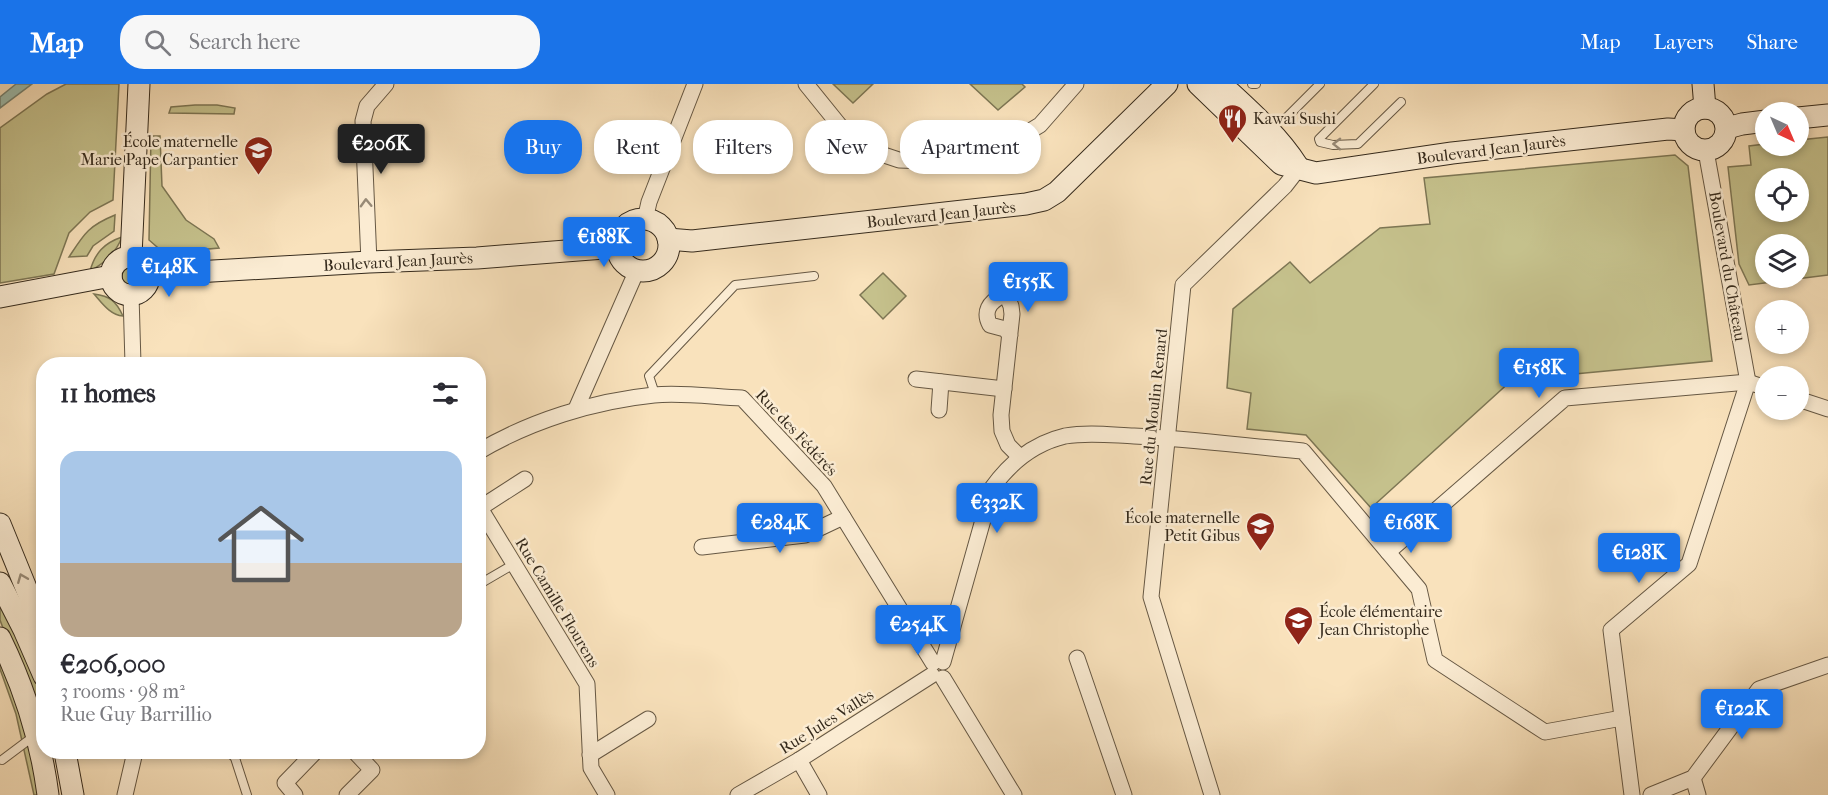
<!DOCTYPE html>
<meta charset="utf-8">
<style>
:root{--surface:#fff;--page:#f7f7f7;--text:#2b2b33;--muted:#7c7c81;--accent:#1a73e8}
body{margin:0;font-family:"IM FELL French Canon",serif;background:var(--page);color:var(--text);height:100vh;display:flex;flex-direction:column;font-size:22px;white-space:nowrap}
*{box-sizing:border-box;margin:0}
p{font-size:20px;color:var(--muted)}
.icon{flex:none;width:33px;height:33px;fill:none;stroke:currentColor;stroke-width:2;stroke-linecap:round;stroke-linejoin:round}
.map{position:relative;flex:1;overflow:hidden}
.panel{position:absolute;left:36px;top:273px;width:450px;height:402px;display:flex;flex-direction:column;background:var(--surface);border-radius:24px;box-shadow:0 3px 9px #0003}
.panel>*{flex:none}
.banner{position:absolute;left:504px;top:36px;width:570px;height:54px;display:flex;gap:12px}
.needle{width:39px;rotate:136deg}
.buttons{position:absolute;left:1755px;top:18px;display:grid;gap:12px}
.buttons a{display:grid;place-items:center;width:54px;height:54px;border-radius:50%;background:var(--surface);box-shadow:0 3px 9px #0003;font-size:30px}
.price{position:absolute;translate:-50% -51px;padding:0 14px;border-radius:6px;background:var(--accent);color:#fff;font-size:20px;line-height:39px;filter:drop-shadow(0 2px 3px #0008)}
.price::after{content:'';position:absolute;left:50%;top:36px;width:18px;height:14px;margin-left:-9px;background:inherit;clip-path:polygon(0 0,100% 0,50% 100%)}
.price.on{background:#222;color:#fff}
ul{padding:0;list-style:none}
li{display:grid;align-content:center;gap:12px;height:318px;padding:0 24px}
li span{display:grid;place-items:center;height:186px;border-radius:18px;color:#555}
li>.icon{margin-inline-start:auto}
span .icon{width:108px;height:108px;fill:#fffc;stroke-width:1}
li b{font-size:26px}
h2{display:flex;justify-content:space-between;align-items:center;height:72px;padding:0 24px;font-size:26px}
.chip{padding:0 21px;border-radius:24px;background:var(--surface);box-shadow:0 3px 9px #0003;font-size:21px;line-height:54px}
.chip.on{background:var(--accent);color:#fff}
header{display:flex;align-items:center;gap:36px;box-sizing:border-box;height:84px;padding:0 30px;background:var(--accent);color:#fff}
header strong{font-size:28px}
nav{display:flex;gap:33px;margin-inline-start:auto;font-size:21px}
.search{width:420px;height:54px;background:var(--page);display:flex;align-items:center;gap:15px;box-sizing:border-box;padding:0 21px;border-radius:24px;color:var(--muted);font-size:22px}
.map>svg:first-child{display:block}
.green{fill:#c5c18c;stroke:#7d7654;stroke-width:1.5;fill-rule:evenodd}
.water{fill:#9ebeaf;stroke:#748374;stroke-width:1.5}
.lines{fill:none;stroke-linecap:round;stroke-linejoin:round}
.lane-casing{stroke:#665844;stroke-width:10}
.street-casing{stroke:#665844;stroke-width:17}
.secondary-casing{stroke:#352a1c;stroke-width:23}
.lane{stroke:#fbecd3;stroke-width:8}
.street{stroke:#fbecd3;stroke-width:15}
.secondary{stroke:#fbecd3;stroke-width:21}
.oneway{stroke:#988b78}
.labels{text-anchor:middle;stroke-width:5;stroke-linejoin:round;paint-order:stroke}
.poi-label{font-size:16px;fill:#352a1c;stroke:#fbecd3;text-anchor:start}
.street-label{font-size:16px;fill:#352a1c;stroke:#fbecd3}
</style>
<header>
<strong>Map</strong>
<div class="search"><svg class="icon" aria-label="search" viewBox="0 0 24 24"><circle cx="10" cy="10" r="6"/><path d="M15 15l6 6"/></svg>Search here</div>
<nav><a>Map</a><a>Layers</a><a>Share</a></nav>
</header>
<div class="map">
<svg width="1828" height="711" viewBox="0 0 1828 711">
<rect width="100%" height="100%" fill="#f9e2bc"/>
<filter id="stains"><feTurbulence type="fractalNoise" baseFrequency=".00333" numOctaves="4"/><feColorMatrix values="0 0 0 0 .2 0 0 0 0 .09 0 0 0 0 .02 0 0 0 .5 -.17"/></filter>
<radialGradient id="worn" r=".72"><stop offset=".6" stop-color="#630" stop-opacity="0"/><stop offset="1" stop-color="#630" stop-opacity=".3"/></radialGradient>
<g class="green">
<path d="M66,0H119L113,116L90,128L69,149L54,190L0,199V44L47,10Z"/>
<path d="M833,0H873L853,19Z"/>
<path d="M970,0H1022L1025,3L998,26Z"/>
<path d="M195,21H217L235,24L234,30L169,29L171,23Z"/>
<path d="M151,52H160L162,102L186,136L214,155L219,164L164,169L149,156Z"/>
<path d="M1828,53V191L1749,201L1739,180L1728,83L1751,81L1749,62L1765,60L1766,62H1798L1799,56ZM1766,94H1798V128H1766ZM1798,160V194H1766V160Z"/>
<path d="M1675,71L1688,82L1712,277L1512,296L1371,424L1306,351L1247,345L1251,309L1227,304L1233,225L1290,178L1310,199L1380,144L1430,140L1424,94Z"/>
<path d="M115,131L114,147L93,162L87,172L69,173C84,150 88,142 115,131Z"/>
<path d="M122,153C116,169 105,179 90,187C95,169 104,159 122,153Z"/>
<circle cx="131" cy="192" r="9"/>
<path d="M883,189L906,212L883,235L860,211Z"/>
<path d="M94,210C110,212 116,217 123,232C110,231 102,219 94,210Z"/>
<path d="M0,516L39,602L43,616V650L0,536Z"/>
<path d="M0,569L17,612L41,711H34L16,630L0,585Z"/>
</g>
<path class="water" d="M16,0H32L0,24V13Z"/>
<g class="lines">
<defs>
<g id="lane">
<path d="M1252,0H1256"/>
<path d="M1374,0L1319,55L1320,58L1333,61L1358,60L1401,18"/>
<path d="M1286,34L1320,0"/>
<path d="M655,310L649,292L735,201L814,192"/>
<path d="M478,501L514,480"/>
<path d="M229,668L235,674L247,711"/>
<path d="M2,676L34,652"/>
</g>
<g id="street">
<path d="M806,0L840,42L878,69L899,76L954,78L1002,64L1040,41L1076,0"/>
<path d="M645,136L649,118L695,0"/>
<path d="M369,178L363,37L367,22L386,0"/>
<path d="M131,211L133,280"/>
<path d="M1010,251L1005,245L990,241C983,228 989,218 1002,212L1008,215L1011,222L1012,230L1001,331L1002,347L1008,361L1020,373"/>
<path d="M916,295L1004,305"/>
<path d="M1798,315L1828,325"/>
<path d="M576,325L637,186"/>
<path d="M939,326L941,298"/>
<path d="M478,368C530,337 594,317 654,311C680,308 715,313 742,314L824,402L933,579"/>
<path d="M525,395L480,424L587,600L591,684L607,711"/>
<path d="M702,463L805,451L843,433"/>
<path d="M1388,468L1565,314L1748,298L1766,304"/>
<path d="M1077,574L1124,711"/>
<path d="M943,578L992,404C1010,379 1035,359 1065,352C1088,348 1111,351 1134,352C1190,355 1246,362 1303,367L1419,505L1435,576L1545,648L1622,634"/>
<path d="M943,594L1014,711"/>
<path d="M590,671L648,635"/>
<path d="M799,676L819,711"/>
<path d="M1693,694L1698,711"/>
<path d="M125,711L135,668"/>
<path d="M295,711L285,699L315,668"/>
<path d="M347,711L372,686L355,668"/>
<path d="M738,711L799,676L932,591"/>
<path d="M1212,711L1151,513L1183,201L1285,102L1299,84"/>
<path d="M1632,711L1611,546L1689,480L1748,298L1706,67"/>
<path d="M1651,711L1693,694L1759,605L1828,581"/>
</g>
<g id="secondary">
<path d="M1198,0L1281,80L1316,89L1452,69L1668,45L1684,46"/>
<path d="M1221,0C1248,25 1277,50 1297,81"/>
<path d="M1703,0L1705,24"/>
<circle cx="1705" cy="45" r="21"/>
<path d="M1798,34L1828,31"/>
<path d="M1727,44L1742,40L1766,37"/>
<circle cx="643" cy="161" r="26"/>
<path d="M668,155L692,157L1026,120L1044,116L1057,108L1167,0"/>
<path d="M131,172L139,0"/>
<circle cx="130" cy="192" r="19"/>
<path d="M147,183L178,189L369,178L477,174L617,163"/>
<path d="M0,213L111,192"/>
<path d="M0,440L44,548"/>
<path d="M0,499L24,546L44,592"/>
<path d="M0,554C24,603 41,657 48,711"/>
<path d="M65,668L73,711"/>
</g>
</defs>
<use href="#lane" class="lane-casing"/>
<use href="#street" class="street-casing"/>
<use href="#secondary" class="secondary-casing"/>
<use href="#lane" class="lane"/>
<use href="#street" class="street"/>
<use href="#secondary" class="secondary"/>
</g>
<defs><path id="oneway-chevron" d="M-2-3.5L2.5 0L-2 3.5" fill="none" stroke-width="1.6" stroke-linecap="round" stroke-linejoin="round" transform="scale(1.5)"/></defs>
<g class="oneway">
<use href="#oneway-chevron" transform="translate(1337 60) rotate(-179)"/>
<use href="#oneway-chevron" transform="translate(366 119) rotate(-92)"/>
<use href="#oneway-chevron" transform="translate(22 494) rotate(-112)"/>
</g>
<defs>
<symbol id="restaurant-pin" viewBox="-11 -11 22 30"><path d="M0 17L-7.5 6A9.5 9.5 0 1 1 7.5 6Z" fill="#8f2418" stroke="#fbecd3"/><path d="M-5-6h1v4h1v-4h1v4h1v-4h1v5L-1.5 .5V6h-2V.5L-5-1ZM5-6V6H3V1.5H1.5Q1.5-4 5-6Z" fill="#fff"/></symbol>
<symbol id="school-pin" viewBox="-11 -11 22 30"><path d="M0 17L-7.5 6A9.5 9.5 0 1 1 7.5 6Z" fill="#8f2418" stroke="#fbecd3"/><path d="M0-5L7-2L0 1L-7-2ZM-4 1L0 2.5L4 1V4Q0 6-4 4Z" fill="#fff"/></symbol>
</defs>
<g fill-rule="evenodd">
<use href="#restaurant-pin" x="1216" y="18" width="33" height="45"/>
<use href="#school-pin" x="242" y="50" width="33" height="45"/>
<use href="#school-pin" x="1244" y="426" width="33" height="45"/>
<use href="#school-pin" x="1282" y="520" width="33" height="45"/>
</g>
<g class="labels">
<g class="poi-label">
<text x="1253" y="40">Kawai Sushi</text>
<text x="238" y="63" text-anchor="end">École maternelle<tspan x="238" dy="18">Marie Pape Carpantier</tspan></text>
<text x="1240" y="439" text-anchor="end">École maternelle<tspan x="1240" dy="18">Petit Gibus</tspan></text>
<text x="1319" y="533">École élémentaire<tspan x="1319" dy="18">Jean Christophe</tspan></text>
</g>
<g class="street-label">
<text transform="translate(1491 65) rotate(-7)" y="6">Boulevard Jean Jaurès</text>
<text transform="translate(941 130) rotate(-6)" y="6">Boulevard Jean Jaurès</text>
<text transform="translate(398 177) rotate(-3)" y="6">Boulevard Jean Jaurès</text>
<text transform="translate(1728 182) rotate(80)" y="6">Boulevard du Château</text>
<text transform="translate(1153 323) rotate(-84)" y="6">Rue du Moulin Renard</text>
<text transform="translate(797 348) rotate(47)" y="6">Rue des Fédérés</text>
<text transform="translate(558 518) rotate(59)" y="6">Rue Camille Flourens</text>
<text transform="translate(826 637) rotate(-32)" y="6">Rue Jules Vallès</text>
</g>
</g>
<rect width="100%" height="100%" filter="url(#stains)"/>
<rect width="100%" height="100%" fill="url(#worn)"/>
</svg>
<div class="buttons">
<a><svg class="needle" viewBox="-14 -14 28 28"><path d="M0-13l5 13h-10z" fill="#e53935"/><path d="M0 13l5-13h-10z" fill="#7c7c81"/></svg></a>
<a><svg class="icon" aria-label="locate" viewBox="0 0 24 24"><circle cx="12" cy="12" r="6"/><path d="M12 2v4M12 18v4M2 12h4M18 12h4"/></svg></a>
<a><svg class="icon" aria-label="layers" viewBox="0 0 24 24"><path d="M12 4l9 5-9 5-9-5zM3 14l9 5 9-5"/></svg></a>
<a>+</a>
<a>−</a>
</div>
<b class="price on" style="left:381px;top:91px">€206K</b>
<b class="price" style="left:604px;top:184px">€188K</b>
<b class="price" style="left:169px;top:214px">€148K</b>
<b class="price" style="left:1028px;top:229px">€155K</b>
<b class="price" style="left:1539px;top:315px">€158K</b>
<b class="price" style="left:997px;top:450px">€332K</b>
<b class="price" style="left:780px;top:470px">€284K</b>
<b class="price" style="left:1411px;top:470px">€168K</b>
<b class="price" style="left:1639px;top:500px">€128K</b>
<b class="price" style="left:918px;top:572px">€254K</b>
<b class="price" style="left:1742px;top:656px">€122K</b>
<div class="banner">
<a class="chip on">Buy</a>
<a class="chip">Rent</a>
<a class="chip">Filters</a>
<a class="chip">New</a>
<a class="chip">Apartment</a>
</div>
<section class="panel">
<h2>11 homes<svg class="icon" aria-label="filters" viewBox="0 0 24 24"><path d="M4 7h16M4 17h16"/><circle cx="9" cy="7" r="2"/><circle cx="15" cy="17" r="2"/></svg></h2>
<ul>
<li><span style="background:linear-gradient(#a9c7e8 60%,#b9a48a 0)"><svg class="icon" aria-label="home" viewBox="0 0 24 24"><path d="M3 11l9-7 9 7M6 9v11h12V9"/></svg></span><div><b>€206,000</b><p>3 rooms · 98 m²</p><p>Rue Guy Barrillio</p></div></li>
</ul>
</section>
</div>
